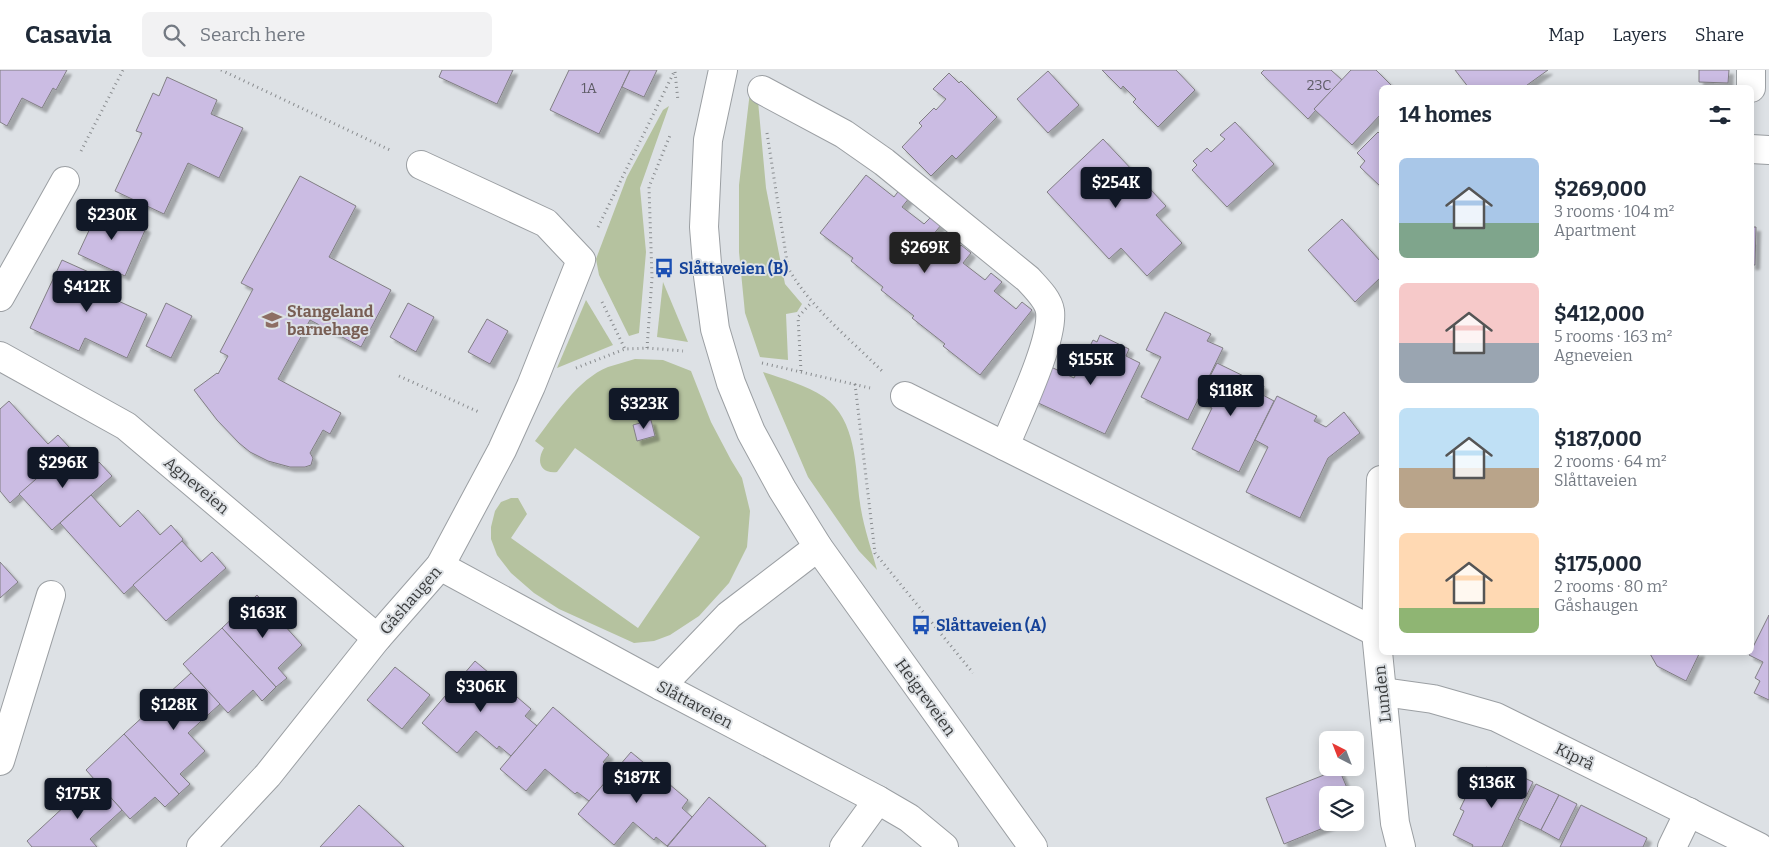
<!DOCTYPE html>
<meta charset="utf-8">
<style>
:root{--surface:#fff;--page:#f2f2f3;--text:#1f2937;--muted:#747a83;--line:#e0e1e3;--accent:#111827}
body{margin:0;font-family:Bitter,serif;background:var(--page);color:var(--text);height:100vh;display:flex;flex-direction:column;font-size:19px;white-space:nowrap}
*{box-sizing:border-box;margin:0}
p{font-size:16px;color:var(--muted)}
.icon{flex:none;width:28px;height:28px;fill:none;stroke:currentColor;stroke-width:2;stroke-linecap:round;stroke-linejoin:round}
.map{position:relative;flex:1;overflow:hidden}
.details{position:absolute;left:1379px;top:15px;width:375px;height:570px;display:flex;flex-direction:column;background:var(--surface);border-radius:8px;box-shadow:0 2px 12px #0003}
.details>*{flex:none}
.needle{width:32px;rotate:318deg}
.buttons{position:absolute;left:1319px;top:661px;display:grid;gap:10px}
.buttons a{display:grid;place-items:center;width:45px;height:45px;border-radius:8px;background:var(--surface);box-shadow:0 2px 12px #0003;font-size:25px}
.price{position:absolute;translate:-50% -42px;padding:0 11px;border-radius:5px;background:var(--accent);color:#fff;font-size:16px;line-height:32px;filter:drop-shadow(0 1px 2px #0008)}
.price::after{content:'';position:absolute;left:50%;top:30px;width:15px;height:11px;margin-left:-8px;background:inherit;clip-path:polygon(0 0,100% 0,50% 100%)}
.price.active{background:#222;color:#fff}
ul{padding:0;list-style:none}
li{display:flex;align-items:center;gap:15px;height:125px;padding:0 20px}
li span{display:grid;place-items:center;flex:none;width:140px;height:100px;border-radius:8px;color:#555}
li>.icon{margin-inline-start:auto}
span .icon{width:60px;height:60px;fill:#fffc;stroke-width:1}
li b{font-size:21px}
h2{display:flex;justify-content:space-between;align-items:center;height:60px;padding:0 20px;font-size:21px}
header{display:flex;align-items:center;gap:30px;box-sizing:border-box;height:70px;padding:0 25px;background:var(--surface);border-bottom:1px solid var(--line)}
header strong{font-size:24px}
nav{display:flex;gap:28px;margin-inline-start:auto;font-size:18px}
.search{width:350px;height:45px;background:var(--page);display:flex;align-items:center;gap:12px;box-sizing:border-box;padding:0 18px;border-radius:8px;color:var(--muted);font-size:19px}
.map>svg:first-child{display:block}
.green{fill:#b5c29f}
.building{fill:#cbbce3;stroke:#817f84;filter:url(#shadow)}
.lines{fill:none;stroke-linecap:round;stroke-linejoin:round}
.minor-casing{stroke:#9b9fa3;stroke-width:30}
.major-casing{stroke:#9b9fa3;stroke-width:30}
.path{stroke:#898c8f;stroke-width:3;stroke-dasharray:1 4;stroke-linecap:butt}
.minor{stroke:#fff;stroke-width:28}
.major{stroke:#fff;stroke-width:28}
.labels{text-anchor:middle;stroke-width:4;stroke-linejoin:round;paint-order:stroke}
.number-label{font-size:14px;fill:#5e5c66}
.transit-label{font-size:16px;font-weight:bold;fill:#164399;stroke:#dde1e5;text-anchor:start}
.education-label{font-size:16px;font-weight:bold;fill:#785e54;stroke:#dde1e5;text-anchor:start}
.street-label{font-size:16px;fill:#3a3c3d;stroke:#dde1e5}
</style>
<header>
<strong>Casavia</strong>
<div class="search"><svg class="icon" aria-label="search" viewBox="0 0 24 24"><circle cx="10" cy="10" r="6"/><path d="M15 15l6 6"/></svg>Search here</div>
<nav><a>Map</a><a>Layers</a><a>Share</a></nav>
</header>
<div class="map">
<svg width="1769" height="777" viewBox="0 0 1769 777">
<defs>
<filter id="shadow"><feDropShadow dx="4.5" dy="4.5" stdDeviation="1" flood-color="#0004"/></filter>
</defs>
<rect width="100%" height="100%" fill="#dde1e5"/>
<g class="green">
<path d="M751,13L758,31L766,118L785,214L802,234L797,242L786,244L788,290L760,287L745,243L739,182V115Z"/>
<path d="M669,36L640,118L646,182L639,263L629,266L599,205L596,189L627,107L663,40Z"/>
<path d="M663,212L688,272L657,267Z"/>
<path d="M586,230L613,275L557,298Z"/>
<path d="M635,289L663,290L691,301L711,352L731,390L742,408L750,441L747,477L729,513L699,546L670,565L654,571L634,573L559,539L534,523L511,503L497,485L491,469V457L495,441L501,432L511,428H518L527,444L511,468L638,558L700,467L575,378L557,402C540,404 536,391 544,378L535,371C554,346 578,309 608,297C617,294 626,292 635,289Z"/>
<path d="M763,302C784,309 806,315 824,327C857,350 855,397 860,433C863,455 871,478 877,500L859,481L808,407Z"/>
</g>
<g class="building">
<path d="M0,0H67L56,20L53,18L42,38L22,28L7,56L0,52Z"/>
<path d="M442,0H513L497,34L439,7Z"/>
<path d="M569,0H630L599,64L550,40Z"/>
<path d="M630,0H657L644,27L622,17Z"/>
<path d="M1102,0H1176L1195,20L1158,57L1133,32L1136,29L1123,16L1121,19Z"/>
<path d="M1264,0H1331L1342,10L1314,39L1316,40L1308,49L1261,3Z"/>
<path d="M1351,0H1376L1394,18H1381V44L1352,75L1314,39Z"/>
<path d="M1455,0H1548L1523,18H1469Z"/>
<path d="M1699,0H1729L1728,13L1699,12Z"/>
<path d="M1048,1L1079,35L1048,63L1017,29Z"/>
<path d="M949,3L959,13L961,11L997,47L956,89L952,85L931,106L902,77L922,56L919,53L934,38L936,40L946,29L933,19Z"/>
<path d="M167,7L217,30L211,44L243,58L219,108L188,93L164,144L115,121L142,63L136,61L153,23L159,26Z"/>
<path d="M1235,52L1274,94L1227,137L1192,100L1197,95L1193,91L1207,78L1211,82L1225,69L1220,65Z"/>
<path d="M1378,62L1381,65V117L1360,97L1365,91L1357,83Z"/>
<path d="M1103,69L1166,136L1156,145L1182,173L1147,206L1121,178L1109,189L1047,122Z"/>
<path d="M866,105L894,127L900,119L910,127L902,137L924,154L931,147L941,155L933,165L955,182L961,175L971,183L963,193L985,210L991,203L1002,212L994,221L1016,239L1022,232L1032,240L980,305L943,276L945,274L912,248L914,246L881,220L883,217L851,191L853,188L820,163Z"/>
<path d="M300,106L356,136L329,187L391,220L361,277L310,250L278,309L341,343L330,364L323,360L310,383L313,388L311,395L305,397H290L268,391L250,382L239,373L217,350L194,320L217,303L218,304L228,286L220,282L253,219L241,213Z"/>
<path d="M100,137L146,158L125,206L78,184Z"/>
<path d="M1342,149L1381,192V207L1355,232L1308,180Z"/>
<path d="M1751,157H1756L1755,195H1751Z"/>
<path d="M62,190L111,212L105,225L147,244L127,288L85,268L79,281L30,258Z"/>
<path d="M166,233L192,246L171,288L146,276Z"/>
<path d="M408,233L434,247L416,282L390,267Z"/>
<path d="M1165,242L1211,264L1207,271L1223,278L1188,350L1141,327L1161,287L1146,280Z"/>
<path d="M487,249L508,261L490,294L468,282Z"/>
<path d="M1100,265L1129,279L1126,286L1140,293L1105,364L1034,331L1051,297L1074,308L1093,270L1097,272Z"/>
<path d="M1217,293L1264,316L1261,324L1274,331L1239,402L1192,379L1212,338L1197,331Z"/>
<path d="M1277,326L1317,346L1314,351L1326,357L1344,342L1360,363L1328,388L1300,448L1246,422L1268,377L1255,370Z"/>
<path d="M9,331L48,374L58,365L69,377V380L10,433L0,421V339Z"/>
<path d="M651,350L655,366L637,371L633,355Z"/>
<path d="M69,380L88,402L99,392L112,406L52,460L19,424Z"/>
<path d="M91,425L120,457L138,440L160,465L171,455L183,469L182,471L124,524L60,453Z"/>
<path d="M182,471L201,492L212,482L226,498L166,551L133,515Z"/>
<path d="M0,492L18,512L0,528Z"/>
<path d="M257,525L302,575L278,598L287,608L276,617L222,558Z"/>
<path d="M1769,545V630L1754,623L1760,611L1755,608L1763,592L1749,585Z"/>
<path d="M222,558L276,617L262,631L253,620L228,643L183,594Z"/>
<path d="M1649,582H1700L1686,611L1657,596Z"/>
<path d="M475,591L531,639L525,646L537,656L511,686L499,676L497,679L476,661L457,683L422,653Z"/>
<path d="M395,597L430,625L402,659L367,630Z"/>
<path d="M191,603L220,634L188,663L205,681L180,704L190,714L179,724L124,664Z"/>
<path d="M553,637L609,685L603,692L615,701L589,731L577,722L575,724L545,699L526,721L500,699Z"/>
<path d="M124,664L179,724L165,737L155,727L130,749L86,700Z"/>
<path d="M631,682L688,730L682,738L692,747L667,776L656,767L654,770L633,752L614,775L578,744Z"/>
<path d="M1486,697L1506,707L1510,701L1533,712L1502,777H1472L1473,775L1453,765L1464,741L1460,739L1472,714L1477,716Z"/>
<path d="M1339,699L1350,725H1328V752H1338L1284,774L1266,728Z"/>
<path d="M94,709L122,740L90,769L97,777H32L27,771Z"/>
<path d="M1536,714L1559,725L1541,760L1518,749Z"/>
<path d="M1559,725L1577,734L1559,770L1541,760Z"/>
<path d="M709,727L766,776L765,777H667Z"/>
<path d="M359,735L404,777H320Z"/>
<path d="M1581,735L1647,768L1643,777H1560Z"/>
</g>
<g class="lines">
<defs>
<g id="minor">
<path d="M1751,18V0"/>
<path d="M762,20L844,64L884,92L1028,209C1036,218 1048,229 1050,241C1054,270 1017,346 1005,376"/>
<path d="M1751,79L1769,80"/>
<path d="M0,227L65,111"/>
<path d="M0,286L126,356L377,568"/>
<path d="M905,326L1376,562"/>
<path d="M1381,410L1376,562L1395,753L1401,777"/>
<path d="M440,496L661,616L878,730L909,748L944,777"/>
<path d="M661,616L729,545L818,477"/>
<path d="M1383,622L1433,629L1496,647L1759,777"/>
<path d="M0,691L51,525"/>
<path d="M201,777L268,705L377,568L440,496L502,380L531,316L581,190L546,153L421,95"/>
<path d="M844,777L878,730"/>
<path d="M1672,777L1689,742"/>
</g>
<path id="major" d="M723,0L708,70L704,157L708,206L715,259L731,313L751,362L782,419L818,477L1033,777"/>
</defs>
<use href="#minor" class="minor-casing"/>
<use href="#major" class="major-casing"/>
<g class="path">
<path d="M221,0L390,80"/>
<path d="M675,2L678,31"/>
<path d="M767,63L788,198C811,238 849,268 882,301"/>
<path d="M81,81L123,0"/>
<path d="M598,157L675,0"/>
<path d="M602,232L625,279"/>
<path d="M647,278L652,208L649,117L671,63"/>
<path d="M762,293L870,318"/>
<path d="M576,298L625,279L647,278L683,281"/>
<path d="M801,301L798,247L812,232"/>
<path d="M399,306L481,343"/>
<path d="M855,314L875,483L973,603"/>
</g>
<use href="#minor" class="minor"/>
<use href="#major" class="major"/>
</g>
<defs>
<symbol id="bus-bare" viewBox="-9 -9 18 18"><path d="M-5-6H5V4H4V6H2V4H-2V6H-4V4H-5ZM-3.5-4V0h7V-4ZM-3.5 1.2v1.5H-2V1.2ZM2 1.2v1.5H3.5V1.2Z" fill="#1a4fb4" stroke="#dde1e5" stroke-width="2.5" paint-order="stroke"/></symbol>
<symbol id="school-bare" viewBox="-9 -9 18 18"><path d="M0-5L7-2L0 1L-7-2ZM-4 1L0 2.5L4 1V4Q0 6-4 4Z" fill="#8d6e63" stroke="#dde1e5" stroke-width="2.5" paint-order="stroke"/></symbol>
</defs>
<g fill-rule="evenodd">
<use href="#bus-bare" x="650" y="184" width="28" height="28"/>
<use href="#school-bare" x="258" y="236" width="28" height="28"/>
<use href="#bus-bare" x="907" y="541" width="28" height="28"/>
</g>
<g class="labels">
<g class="number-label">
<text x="1319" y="20">23C</text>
<text x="589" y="23">1A</text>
</g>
<g class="transit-label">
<text x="679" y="204">Slåttaveien (B)</text>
<text x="936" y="561">Slåttaveien (A)</text>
</g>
<g class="education-label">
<text x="287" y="247">Stangeland<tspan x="287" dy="18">barnehage</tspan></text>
</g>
<g class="street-label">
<text transform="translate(197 415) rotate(40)" y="6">Agneveien</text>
<text transform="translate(410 530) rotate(-49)" y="6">Gåshaugen</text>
<text transform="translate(1382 624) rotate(-96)" y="6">Lunden</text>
<text transform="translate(926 627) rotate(54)" y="6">Heigreveien</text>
<text transform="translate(695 634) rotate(28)" y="6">Slåttaveien</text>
<text transform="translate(1575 686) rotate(26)" y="6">Kiprå</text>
</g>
</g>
</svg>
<div class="buttons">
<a><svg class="needle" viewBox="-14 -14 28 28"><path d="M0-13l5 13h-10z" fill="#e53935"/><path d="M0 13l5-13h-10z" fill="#747a83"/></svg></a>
<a><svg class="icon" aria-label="layers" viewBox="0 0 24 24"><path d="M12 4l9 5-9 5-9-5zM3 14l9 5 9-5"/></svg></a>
</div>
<b class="price" style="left:1116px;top:139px">$254K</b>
<b class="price" style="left:112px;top:171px">$230K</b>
<b class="price active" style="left:925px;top:204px">$269K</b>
<b class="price" style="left:87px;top:243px">$412K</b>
<b class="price" style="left:1091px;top:316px">$155K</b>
<b class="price" style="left:1231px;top:347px">$118K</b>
<b class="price" style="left:644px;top:360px">$323K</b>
<b class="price" style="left:63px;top:419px">$296K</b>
<b class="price" style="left:263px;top:569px">$163K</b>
<b class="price" style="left:481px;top:643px">$306K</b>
<b class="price" style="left:174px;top:661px">$128K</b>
<b class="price" style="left:637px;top:734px">$187K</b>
<b class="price" style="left:1492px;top:739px">$136K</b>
<b class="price" style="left:78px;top:750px">$175K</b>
<section class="details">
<h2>14 homes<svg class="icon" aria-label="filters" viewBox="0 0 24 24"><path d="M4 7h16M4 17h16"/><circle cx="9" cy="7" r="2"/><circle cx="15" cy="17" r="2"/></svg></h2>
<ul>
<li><span style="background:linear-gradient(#a9c7e8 65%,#7fa58c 0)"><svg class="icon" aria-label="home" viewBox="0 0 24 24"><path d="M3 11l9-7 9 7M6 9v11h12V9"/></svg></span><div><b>$269,000</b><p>3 rooms · 104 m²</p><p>Apartment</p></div></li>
<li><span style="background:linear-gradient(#f6c9c9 60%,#9aa5b1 0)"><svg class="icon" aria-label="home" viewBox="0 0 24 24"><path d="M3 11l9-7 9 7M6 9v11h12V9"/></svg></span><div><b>$412,000</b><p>5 rooms · 163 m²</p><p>Agneveien</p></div></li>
<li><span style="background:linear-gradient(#bfe0f5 60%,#b9a48a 0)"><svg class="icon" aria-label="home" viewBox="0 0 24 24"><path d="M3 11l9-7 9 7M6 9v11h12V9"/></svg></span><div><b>$187,000</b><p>2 rooms · 64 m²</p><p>Slåttaveien</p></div></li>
<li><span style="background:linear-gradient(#ffd9b3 75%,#8fb573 0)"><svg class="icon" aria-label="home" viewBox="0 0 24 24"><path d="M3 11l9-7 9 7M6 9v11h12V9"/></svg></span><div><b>$175,000</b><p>2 rooms · 80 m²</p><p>Gåshaugen</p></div></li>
</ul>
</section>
</div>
